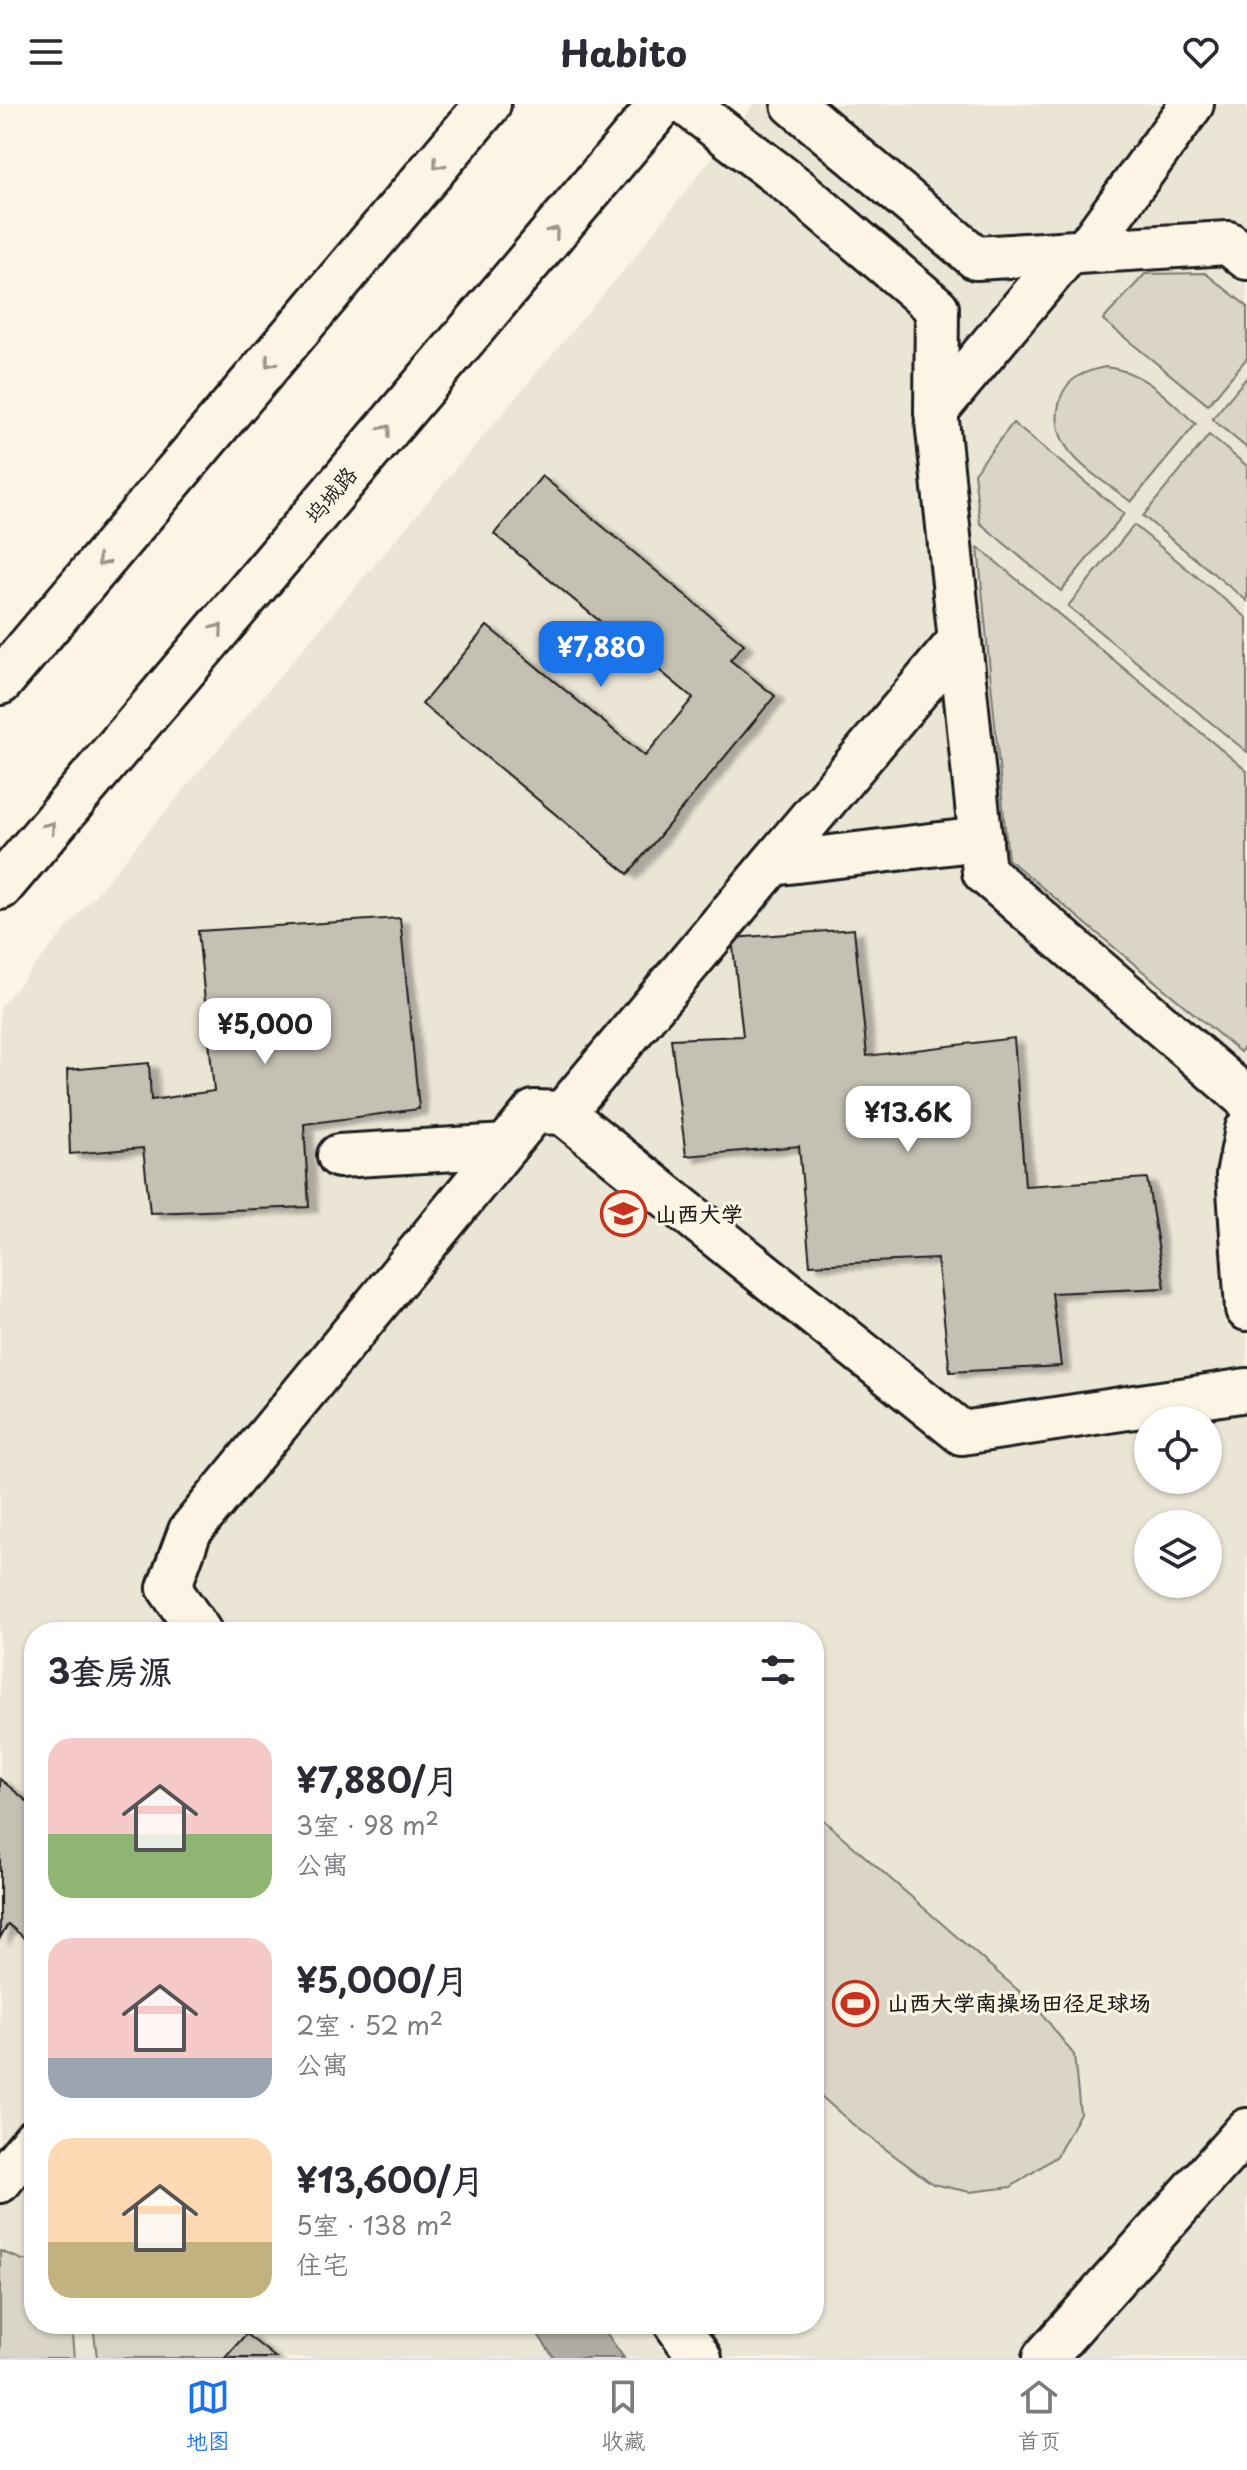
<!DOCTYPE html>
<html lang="zh">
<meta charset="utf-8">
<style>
:root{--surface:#fff;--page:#f2f2f3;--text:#2b2b33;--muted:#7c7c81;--line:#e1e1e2;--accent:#1a73e8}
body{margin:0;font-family:"Playpen Sans","LXGW WenKai TC",sans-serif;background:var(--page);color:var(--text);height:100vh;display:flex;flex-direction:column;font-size:30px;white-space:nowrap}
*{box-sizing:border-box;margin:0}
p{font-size:26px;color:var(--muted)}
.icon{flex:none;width:44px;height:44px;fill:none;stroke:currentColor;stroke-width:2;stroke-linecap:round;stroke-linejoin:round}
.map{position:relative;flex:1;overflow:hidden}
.sheet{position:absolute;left:24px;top:1518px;width:800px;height:712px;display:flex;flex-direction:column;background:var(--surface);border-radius:32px;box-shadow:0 2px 6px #0004}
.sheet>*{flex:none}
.controls{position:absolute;left:1134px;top:1302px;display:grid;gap:16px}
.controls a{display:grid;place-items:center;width:88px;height:88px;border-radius:50%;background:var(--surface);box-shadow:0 2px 6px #0004;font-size:40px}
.price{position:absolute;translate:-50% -68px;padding:0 18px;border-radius:16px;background:#fff;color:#222;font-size:26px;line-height:52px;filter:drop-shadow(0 2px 4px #0008)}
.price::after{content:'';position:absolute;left:50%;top:48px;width:24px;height:18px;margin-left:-12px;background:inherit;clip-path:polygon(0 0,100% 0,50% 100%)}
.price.current{background:var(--accent);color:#fff}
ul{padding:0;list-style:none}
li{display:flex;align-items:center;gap:24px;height:200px;padding:0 24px}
li span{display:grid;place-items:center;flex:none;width:224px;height:160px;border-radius:24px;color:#555}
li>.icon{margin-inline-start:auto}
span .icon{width:96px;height:96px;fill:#fffc;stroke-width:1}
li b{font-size:34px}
h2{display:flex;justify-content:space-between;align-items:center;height:96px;padding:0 24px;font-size:34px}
header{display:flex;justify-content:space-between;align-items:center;height:104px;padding:0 24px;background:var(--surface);font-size:36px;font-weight:700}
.menu{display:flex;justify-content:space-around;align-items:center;height:112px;border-top:2px solid var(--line);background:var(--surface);font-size:22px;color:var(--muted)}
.menu a{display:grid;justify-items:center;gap:4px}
.menu .current{color:var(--accent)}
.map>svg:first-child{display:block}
.built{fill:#ebe5d6;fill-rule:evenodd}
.green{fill:#dbd5c8;stroke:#7c7872;stroke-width:2}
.water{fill:#b0aba1;stroke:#75726c;stroke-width:2}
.building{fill:#c4c0b3;stroke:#1c1c1c;stroke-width:2;filter:url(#shadow)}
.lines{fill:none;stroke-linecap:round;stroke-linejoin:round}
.minor-casing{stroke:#1c1c1c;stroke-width:48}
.major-casing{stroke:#1c1c1c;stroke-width:50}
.minor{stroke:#fcf5e5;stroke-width:42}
.major{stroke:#fcf5e5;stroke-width:44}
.oneway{stroke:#97938b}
.labels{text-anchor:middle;stroke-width:6;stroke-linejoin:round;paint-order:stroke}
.street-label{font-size:22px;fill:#1c1c1c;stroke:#fcf5e5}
.poi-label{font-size:22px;font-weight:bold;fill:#1c1c1c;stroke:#fcf5e5;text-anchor:start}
</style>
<header><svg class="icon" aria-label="menu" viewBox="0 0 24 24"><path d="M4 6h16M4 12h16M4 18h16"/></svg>Habito<svg class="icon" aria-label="heart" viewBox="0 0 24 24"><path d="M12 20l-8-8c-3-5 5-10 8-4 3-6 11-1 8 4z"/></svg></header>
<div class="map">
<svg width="1247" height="2254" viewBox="0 0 1247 2254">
<defs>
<filter id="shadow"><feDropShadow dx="9" dy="5" stdDeviation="2" flood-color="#0004"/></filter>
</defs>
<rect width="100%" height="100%" fill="#fcf5e5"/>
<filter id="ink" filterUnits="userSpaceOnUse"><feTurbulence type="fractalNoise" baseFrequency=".0125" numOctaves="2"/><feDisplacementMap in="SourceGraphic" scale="16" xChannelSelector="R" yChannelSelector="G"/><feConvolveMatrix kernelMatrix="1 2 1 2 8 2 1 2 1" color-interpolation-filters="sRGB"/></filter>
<g filter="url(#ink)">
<path class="built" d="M754,0H1247V2254H0V903L629,160ZM1148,1316H1208V1376H1148ZM1148,1420H1208V1480H1148ZM34,1528H814V2220H34Z"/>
<g class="green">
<path d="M1205,169L1247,202V254L1208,301L1103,216L1145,170Z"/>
<path d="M1105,263C1145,267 1166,294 1196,320L1131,398C1096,370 1043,346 1061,293C1068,273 1086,267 1105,263Z"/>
<path d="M1247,273V344L1212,315Z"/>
<path d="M1013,319L1124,410L1061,487L980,419L974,369Z"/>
<path d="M1209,331L1247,362V497L1143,412Z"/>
<path d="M1134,421L1247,514V648L1068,502Z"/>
<path d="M978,443L1247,667V940L1240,948L1008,755Z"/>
<path d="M814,1708L1035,1901L1074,1951L1080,2009L1057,2052L1011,2083L970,2088L933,2080L857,2024L814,1986Z"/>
<path d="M0,2147L23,2156L34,2157V2220H71L74,2254H0Z"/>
<path d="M93,2220H256L226,2254H97Z"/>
</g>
<path class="water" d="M531,2220H600L624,2254H554Z"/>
<g class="building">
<path d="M542,372L744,540L730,556L775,592L628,770L422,600L487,522L645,652L693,594L494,430Z"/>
<path d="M400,814L419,1005L304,1020L309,1103L150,1109L143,1044L70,1050L67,966L149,959L151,996L214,987L198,827Z"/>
<path d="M854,825L867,952L1014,934L1025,1082L1147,1074L1165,1184L1052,1189L1061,1262L950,1268L937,1155L810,1161L799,1042L686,1052L671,935L743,932L732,834Z"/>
<path d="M0,1675L34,1703V1842L8,1820L0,1834Z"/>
<path d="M246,2230L276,2254H225Z"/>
</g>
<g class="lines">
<defs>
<g id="minor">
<path d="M686,0L796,84L937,204L936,307L984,768L1247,995"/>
<path d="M793,0L976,154L1228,139L1247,154"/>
<path d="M1085,147L1192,0"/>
<path d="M936,307L1068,149"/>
<path d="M959,537L563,1009L962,1329L1247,1286"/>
<path d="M772,760L981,735"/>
<path d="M1247,1025L1238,1071L1247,1205"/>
<path d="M339,1052L506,1042L534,1008L563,1009"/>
<path d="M200,1528L169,1484L190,1427L506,1042"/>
<path d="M0,2077L34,2036"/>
<path d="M676,2220L700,2254"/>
<path d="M1044,2254L1247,2026"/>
</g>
<g id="major">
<path d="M0,578L488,0"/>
<path d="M0,783L662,0"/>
</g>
</defs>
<use href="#minor" class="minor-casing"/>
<use href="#major" class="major-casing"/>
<use href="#minor" class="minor"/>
<use href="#major" class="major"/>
</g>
<defs><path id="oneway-chevron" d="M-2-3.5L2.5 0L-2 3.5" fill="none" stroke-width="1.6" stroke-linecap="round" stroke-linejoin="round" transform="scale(2)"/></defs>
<g class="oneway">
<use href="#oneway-chevron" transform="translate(438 60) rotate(130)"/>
<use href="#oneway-chevron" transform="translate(554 128) rotate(-50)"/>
<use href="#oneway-chevron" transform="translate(270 258) rotate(130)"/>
<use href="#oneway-chevron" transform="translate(386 326) rotate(-50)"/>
<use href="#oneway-chevron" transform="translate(102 457) rotate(130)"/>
<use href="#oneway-chevron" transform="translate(218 525) rotate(-50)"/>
<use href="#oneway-chevron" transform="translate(50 723) rotate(-50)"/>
</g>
</g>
<defs>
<symbol id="university-ring" viewBox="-11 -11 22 22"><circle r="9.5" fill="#fcf5e5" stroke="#c8321e" stroke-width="1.5"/><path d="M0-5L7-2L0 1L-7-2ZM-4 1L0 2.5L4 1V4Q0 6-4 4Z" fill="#c8321e"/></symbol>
<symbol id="stadium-ring" viewBox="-11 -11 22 22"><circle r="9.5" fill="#fcf5e5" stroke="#c8321e" stroke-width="1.5"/><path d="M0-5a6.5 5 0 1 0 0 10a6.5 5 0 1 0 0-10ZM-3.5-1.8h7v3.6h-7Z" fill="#c8321e"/></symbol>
</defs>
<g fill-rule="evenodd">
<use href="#university-ring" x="598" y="1084" width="51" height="51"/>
<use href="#stadium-ring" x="830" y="1874" width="51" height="51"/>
</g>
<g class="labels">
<g class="street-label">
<text transform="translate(331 391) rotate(-50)" y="8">坞城路</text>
</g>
<g class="poi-label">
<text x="655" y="1118">山西大学</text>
<text x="887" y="1907">山西大学南操场田径足球场</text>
</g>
</g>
</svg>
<div class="controls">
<a><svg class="icon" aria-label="locate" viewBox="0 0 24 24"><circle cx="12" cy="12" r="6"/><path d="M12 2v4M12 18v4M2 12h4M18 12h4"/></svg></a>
<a><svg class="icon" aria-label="layers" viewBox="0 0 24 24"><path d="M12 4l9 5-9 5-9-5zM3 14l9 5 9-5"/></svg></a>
</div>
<b class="price current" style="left:601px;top:585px">¥7,880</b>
<b class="price" style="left:265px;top:962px">¥5,000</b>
<b class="price" style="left:908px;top:1050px">¥13.6K</b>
<section class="sheet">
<h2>3套房源<svg class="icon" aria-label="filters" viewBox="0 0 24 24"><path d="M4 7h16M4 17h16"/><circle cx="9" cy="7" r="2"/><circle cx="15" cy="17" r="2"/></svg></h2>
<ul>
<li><span style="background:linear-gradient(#f6c9c9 60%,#8fb573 0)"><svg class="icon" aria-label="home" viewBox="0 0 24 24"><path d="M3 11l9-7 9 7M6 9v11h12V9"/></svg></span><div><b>¥7,880/月</b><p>3室 · 98 m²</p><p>公寓</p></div></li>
<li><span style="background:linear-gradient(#f6c9c9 75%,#9aa5b1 0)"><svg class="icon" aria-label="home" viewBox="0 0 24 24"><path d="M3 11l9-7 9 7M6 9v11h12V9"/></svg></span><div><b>¥5,000/月</b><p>2室 · 52 m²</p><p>公寓</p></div></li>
<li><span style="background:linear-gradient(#ffd9b3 65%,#c2b280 0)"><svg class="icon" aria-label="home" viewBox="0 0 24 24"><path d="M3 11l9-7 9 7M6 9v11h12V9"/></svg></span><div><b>¥13,600/月</b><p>5室 · 138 m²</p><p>住宅</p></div></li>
</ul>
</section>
</div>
<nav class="menu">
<a class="current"><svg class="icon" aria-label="map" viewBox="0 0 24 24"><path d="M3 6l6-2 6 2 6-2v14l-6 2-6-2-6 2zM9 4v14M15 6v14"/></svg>地图</a>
<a><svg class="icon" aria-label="saved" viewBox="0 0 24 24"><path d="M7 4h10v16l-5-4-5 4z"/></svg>收藏</a>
<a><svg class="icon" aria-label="home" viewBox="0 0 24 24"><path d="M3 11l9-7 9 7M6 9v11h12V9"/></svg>首页</a>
</nav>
